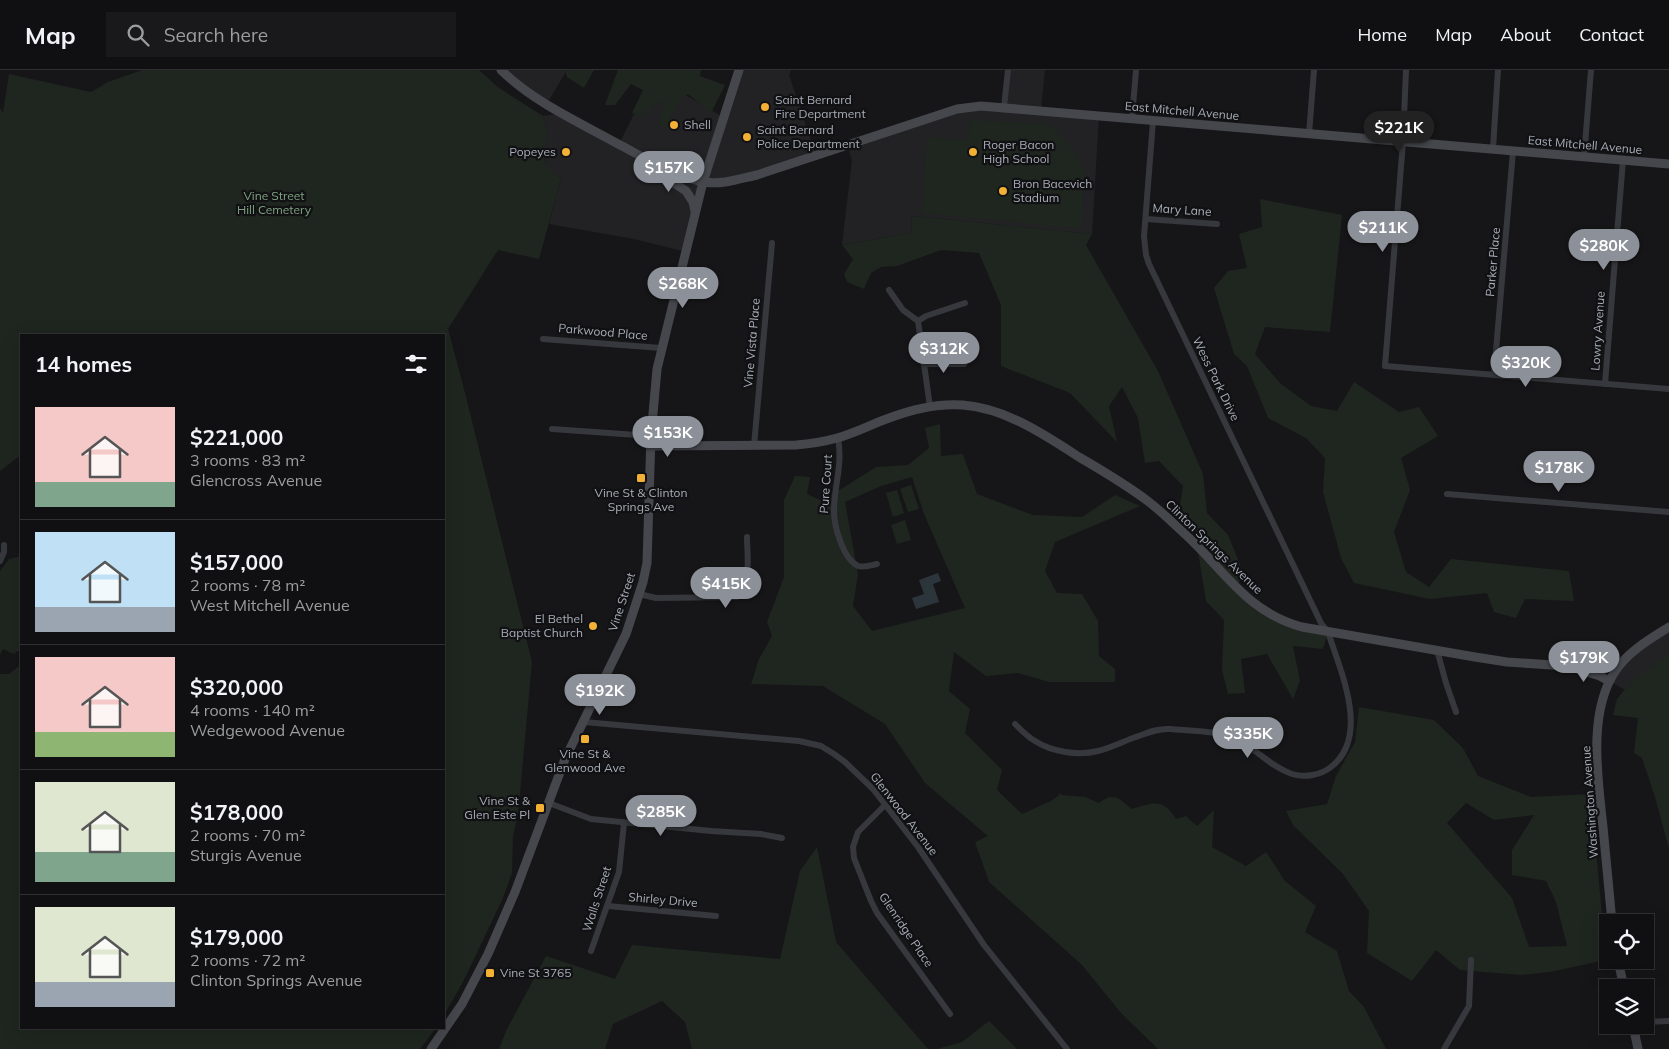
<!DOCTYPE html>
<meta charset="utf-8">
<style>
:root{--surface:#101012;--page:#19191b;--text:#f1f3f6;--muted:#9c9d9f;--line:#303032;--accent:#8c9099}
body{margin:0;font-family:Mulish,sans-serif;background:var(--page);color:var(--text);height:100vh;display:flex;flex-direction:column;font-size:19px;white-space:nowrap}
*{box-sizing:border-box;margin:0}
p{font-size:16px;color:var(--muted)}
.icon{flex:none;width:28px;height:28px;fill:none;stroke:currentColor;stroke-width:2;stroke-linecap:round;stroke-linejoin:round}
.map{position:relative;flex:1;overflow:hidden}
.sheet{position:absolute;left:20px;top:264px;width:425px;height:695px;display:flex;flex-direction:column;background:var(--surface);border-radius:0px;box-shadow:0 5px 20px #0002,0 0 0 1px var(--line)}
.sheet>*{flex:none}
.tools{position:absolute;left:1599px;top:844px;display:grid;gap:10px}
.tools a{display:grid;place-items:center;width:55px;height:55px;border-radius:0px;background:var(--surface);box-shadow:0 5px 20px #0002,0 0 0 1px var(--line);font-size:25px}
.price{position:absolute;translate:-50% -42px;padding:0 11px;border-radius:18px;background:var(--accent);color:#fff;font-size:16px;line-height:32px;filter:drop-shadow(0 1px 2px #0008)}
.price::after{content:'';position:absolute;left:50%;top:30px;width:15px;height:11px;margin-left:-8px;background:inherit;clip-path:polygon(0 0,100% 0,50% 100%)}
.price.on{background:#222;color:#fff}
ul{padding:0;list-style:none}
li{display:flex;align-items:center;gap:15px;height:125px;padding:0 15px}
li+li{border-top:1px solid var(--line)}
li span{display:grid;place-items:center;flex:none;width:140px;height:100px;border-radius:0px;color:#555}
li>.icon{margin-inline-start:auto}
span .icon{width:60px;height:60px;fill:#fffc;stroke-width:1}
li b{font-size:21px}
h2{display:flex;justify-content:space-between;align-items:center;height:60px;padding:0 15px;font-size:21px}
header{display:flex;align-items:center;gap:30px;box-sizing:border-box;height:70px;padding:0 25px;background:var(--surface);border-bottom:1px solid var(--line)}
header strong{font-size:24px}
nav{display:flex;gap:28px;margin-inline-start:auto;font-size:18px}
.search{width:350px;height:45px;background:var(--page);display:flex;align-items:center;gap:12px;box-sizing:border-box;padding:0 18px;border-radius:0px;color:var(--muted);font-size:19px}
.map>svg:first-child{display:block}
.built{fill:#222225}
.green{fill:#1e261f;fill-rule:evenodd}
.water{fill:#2c353c}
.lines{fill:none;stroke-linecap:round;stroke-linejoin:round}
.street{stroke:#37383d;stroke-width:6}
.secondary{stroke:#45474d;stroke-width:9}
.poi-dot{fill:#f2b134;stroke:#111113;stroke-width:2}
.labels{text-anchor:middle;stroke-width:4.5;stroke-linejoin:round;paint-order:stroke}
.poi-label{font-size:12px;fill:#a8adb8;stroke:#111113;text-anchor:start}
.street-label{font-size:12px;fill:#a8adb8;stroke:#111113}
.park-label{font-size:12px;fill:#7fa381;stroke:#111113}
</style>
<header>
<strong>Map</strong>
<div class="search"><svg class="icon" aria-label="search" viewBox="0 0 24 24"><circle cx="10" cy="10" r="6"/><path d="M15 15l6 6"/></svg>Search here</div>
<nav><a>Home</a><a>Map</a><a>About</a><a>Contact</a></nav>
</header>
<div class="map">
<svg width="1669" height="979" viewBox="0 0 1669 979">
<rect width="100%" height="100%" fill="#161618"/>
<g class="built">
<path d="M501,0H567L546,35Z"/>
<path d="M739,0H791L789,5L816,85L757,105L703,112L686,182L634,169L549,154L561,109L547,97L542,78L548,65L543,46L563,43L619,74L644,24H684L723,47Z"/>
<path d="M1008,0H1045L1041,40L1099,46L1092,164L912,146L911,163L842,175L852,90L847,75L957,39L1004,37Z"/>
<path d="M1669,557V644L1609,611L1616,601Z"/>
</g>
<g class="green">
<path d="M142,0H479L499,18L543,46L548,65C538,87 544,94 561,109L539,189L498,180L448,259L462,311L532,592L518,745L513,766L512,803L503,828L462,914L444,945V265H21V385L0,401V38L3,43L9,4L91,22L108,12Z"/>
<path d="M565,0H594L584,18L567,7Z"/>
<path d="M618,0H701L700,6L725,15L711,43L688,24L682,28L665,58L657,55L666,30L651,37L642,46L632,43L643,20L631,14L615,35H605Z"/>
<path d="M970,50L1049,54C1063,66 1078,82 1084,99L1082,159L922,143L927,67L968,70Z"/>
<path d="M1260,129L1342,145L1330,262L1265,257L1255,284L1280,313L1311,336L1337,341L1354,312L1399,342L1419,337L1438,366L1401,388L1410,420L1394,462L1406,502L1429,517L1451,489L1569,501L1574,531L1525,529L1516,548L1494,542L1487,523L1430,529L1354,513L1341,488L1323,422L1325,388L1306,368L1268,348L1247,296L1234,284L1214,218L1228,201L1247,198L1239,164L1262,157Z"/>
<path d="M912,146L1092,164L1086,175L1158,301L1203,404L1207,443L1228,465L1244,504L1236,517L1266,542L1328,562L1323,579L1293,576L1300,611L1293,629L1267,584L1241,589L1245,623L1228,624L1222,600L1224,550L1206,531L1195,463L1178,447L1183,416L1159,391L1145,393L1138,348L1122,317L1109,336L1117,372L1070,323L1001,296V235L979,183L941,180L897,196L881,197L871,203L864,219L847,212L844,204L853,189L842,175L911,163Z"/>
<path d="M940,354L941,386L963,384L977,424L1033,445L1082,447L1115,425L1140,436L1055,472L1045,501L1057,523L1082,524L1098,551L1099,586L1115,599V612H1049L1018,603L986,606L954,582L949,621L970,639L965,663L1002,700L997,720L1022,744L1051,731L1059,725V723L1062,725L1085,727L1099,733C1114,721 1119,729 1132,739C1153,732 1164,728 1176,749L1186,746L1197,756L1214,740L1212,777L1246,796L1266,782L1285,811L1316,836L1305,862L1337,881L1349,921L1364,937L1386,979H1158L1121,943L1082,895L989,812L975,772L988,766L925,713L885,654L823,616L751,614L759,589L772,566L767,552L784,507V430L795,406L810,407L807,424L822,431L876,397L908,395L929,378L925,358ZM912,407L924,444L965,538L872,561L853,536L858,504L845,432L881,416Z"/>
<path d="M911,415L919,439L908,442L900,419Z"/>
<path d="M897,420L904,443L893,447L886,423Z"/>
<path d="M905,450L911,470L897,474L891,455Z"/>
<path d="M21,486V581H17L14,584L3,579L0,585V501L9,489Z"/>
<path d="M1667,585L1669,587V779L1655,727L1642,688L1634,683L1638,648L1613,645L1617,629L1633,610Z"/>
<path d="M19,596H21V958H436L420,979H0V604H9Z"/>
<path d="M1359,637L1434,650L1463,678L1478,706L1531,727L1591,724L1606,890L1550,902L1522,905L1460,900L1436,880L1412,911L1367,883L1369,841L1343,804L1293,755L1286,741L1327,734L1336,706L1355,672ZM1466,733L1494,750L1534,745L1512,780V805L1546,811L1556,832L1567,876L1529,877L1512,828L1447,753Z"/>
<path d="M817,777L836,872L928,979H692L685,952L662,931L613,954L605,979H499L506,961L546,886L615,909L632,875L780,889L800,801Z"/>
<path d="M989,951L1017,979H937L962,972Z"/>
</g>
<path class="water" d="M938,503L941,511L933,514L939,532L916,539L912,528L924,524L919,510Z"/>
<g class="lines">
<g class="street">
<path d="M1406,0L1403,72L1385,296L1669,319"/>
<path d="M1004,37L1008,0"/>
<path d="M1132,49L1136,0"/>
<path d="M1309,64L1314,0"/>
<path d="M1493,79L1498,0"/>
<path d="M1584,87L1591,0"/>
<path d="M1146,149L1217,154"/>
<path d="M889,220L903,240L918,251L930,337"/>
<path d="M918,251L926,246L965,233"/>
<path d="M543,269L661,278"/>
<path d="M924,294H964"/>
<path d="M1494,304L1513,81"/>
<path d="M1605,314L1623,90"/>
<path d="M552,359L651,366"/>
<path d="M838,368C843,396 834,415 834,441C834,456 843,489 858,496C864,498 871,495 877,494"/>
<path d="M754,376L772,173"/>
<path d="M1447,424L1669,442"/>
<path d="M0,491L4,482V475"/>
<path d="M639,524L656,528L737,527C752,513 747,486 747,467"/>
<path d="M1437,580L1446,613L1456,642"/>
<path d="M584,652L799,671L821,676L834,684L845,692L873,719L918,777L984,875L1067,979"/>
<path d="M1015,654C1021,660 1028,667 1035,671C1052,682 1078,686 1098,681C1110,678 1122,672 1133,668C1145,664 1157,658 1170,659C1194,661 1223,660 1244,673C1259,683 1274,698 1292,704C1305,708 1321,705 1331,697C1371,666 1340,600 1328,562L1321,553L1149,194L1146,185L1144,166L1153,51"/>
<path d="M549,733L591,749L711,761L761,764L782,768"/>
<path d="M885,735L858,762L853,777L854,788L871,831L877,843L950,944"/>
<path d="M608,836L716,846"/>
<path d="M591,881L619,802L624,753"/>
<path d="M1645,952L1669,951"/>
<path d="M1444,979L1469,936L1471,890"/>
</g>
<g class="secondary">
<path d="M501,0C535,33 579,52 620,75C645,88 676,107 704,112C722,115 739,109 757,105L957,39L981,36L1669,94"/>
<path d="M660,98L671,111L686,121L693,132L695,141"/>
<path d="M651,376L796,375C810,374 823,372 837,368C855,363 872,354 889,348C913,339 938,333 963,335C1005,338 1045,365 1079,387C1103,401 1127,415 1149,432C1162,442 1174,454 1186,465C1225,501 1247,542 1302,557L1475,587L1507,592L1567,596L1600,606L1609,611"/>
<path d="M1612,852C1609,821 1606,789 1603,757C1598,709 1587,642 1616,600C1629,581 1650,569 1669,557"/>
<path d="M1618,890L1624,918"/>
<path d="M1633,955L1638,979"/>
<path d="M431,979L462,934L488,884L515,822L565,689L626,564L643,512L647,493L651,366L657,299L703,112L739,0"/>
</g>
</g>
<g class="poi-dot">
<circle cx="765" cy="37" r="5"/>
<circle cx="674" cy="55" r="5"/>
<circle cx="747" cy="67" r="5"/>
<circle cx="566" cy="82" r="5"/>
<circle cx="973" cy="82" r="5"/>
<circle cx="1003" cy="121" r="5"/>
<rect x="636" y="403" width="10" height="10" rx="2.5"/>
<circle cx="593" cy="556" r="5"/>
<rect x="580" y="664" width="10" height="10" rx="2.5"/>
<rect x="535" y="733" width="10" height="10" rx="2.5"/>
<rect x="485" y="898" width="10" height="10" rx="2.5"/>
</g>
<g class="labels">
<g class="poi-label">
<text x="775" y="34">Saint Bernard<tspan x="775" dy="14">Fire Department</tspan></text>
<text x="684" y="59">Shell</text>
<text x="757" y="64">Saint Bernard<tspan x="757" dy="14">Police Department</tspan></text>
<text x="983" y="79">Roger Bacon<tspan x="983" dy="14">High School</tspan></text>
<text x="556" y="86" text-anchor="end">Popeyes</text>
<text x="1013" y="118">Bron Bacevich<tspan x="1013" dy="14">Stadium</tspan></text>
<text x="641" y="427" text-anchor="middle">Vine St &amp; Clinton<tspan x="641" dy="14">Springs Ave</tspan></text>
<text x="583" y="553" text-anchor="end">El Bethel<tspan x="583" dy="14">Baptist Church</tspan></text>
<text x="585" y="688" text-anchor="middle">Vine St &amp;<tspan x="585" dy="14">Glenwood Ave</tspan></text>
<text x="530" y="735" text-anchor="end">Vine St &amp;<tspan x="530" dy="14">Glen Este Pl</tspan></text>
<text x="500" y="907">Vine St 3765</text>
</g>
<g class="street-label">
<text transform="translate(1182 41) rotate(5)" y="4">East Mitchell Avenue</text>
<text transform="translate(1585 75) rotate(5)" y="4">East Mitchell Avenue</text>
<text transform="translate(1182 140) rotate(4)" y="4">Mary Lane</text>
<text transform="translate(1493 192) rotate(-85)" y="4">Parker Place</text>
<text transform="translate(1598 261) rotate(-86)" y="4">Lowry Avenue</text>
<text transform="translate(603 262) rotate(5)" y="4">Parkwood Place</text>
<text transform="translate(752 273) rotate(-85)" y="4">Vine Vista Place</text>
<text transform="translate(1216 309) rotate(64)" y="4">Wess Park Drive</text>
<text transform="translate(826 414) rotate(-86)" y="4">Pure Court</text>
<text transform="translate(1214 477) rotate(44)" y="4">Clinton Springs Avenue</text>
<text transform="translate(622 532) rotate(-72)" y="4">Vine Street</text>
<text transform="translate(1590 732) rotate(-94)" y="4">Washington Avenue</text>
<text transform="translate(904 744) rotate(52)" y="4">Glenwood Avenue</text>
<text transform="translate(597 829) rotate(-72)" y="4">Walls Street</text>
<text transform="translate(663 830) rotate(5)" y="4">Shirley Drive</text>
<text transform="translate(906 860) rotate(56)" y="4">Glenridge Place</text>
</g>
<g class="park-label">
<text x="274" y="130">Vine Street<tspan x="274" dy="14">Hill Cemetery</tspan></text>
</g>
</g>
</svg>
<div class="tools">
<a><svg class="icon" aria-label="locate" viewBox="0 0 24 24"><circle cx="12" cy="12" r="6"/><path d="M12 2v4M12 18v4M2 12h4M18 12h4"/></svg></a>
<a><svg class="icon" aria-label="layers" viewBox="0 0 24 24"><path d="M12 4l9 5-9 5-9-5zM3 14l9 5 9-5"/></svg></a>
</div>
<b class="price on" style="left:1399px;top:83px">$221K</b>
<b class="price" style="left:669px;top:123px">$157K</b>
<b class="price" style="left:1383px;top:183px">$211K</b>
<b class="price" style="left:1604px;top:201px">$280K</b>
<b class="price" style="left:683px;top:239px">$268K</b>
<b class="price" style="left:944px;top:304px">$312K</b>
<b class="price" style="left:1526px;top:318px">$320K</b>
<b class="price" style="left:668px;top:388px">$153K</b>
<b class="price" style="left:1559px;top:423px">$178K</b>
<b class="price" style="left:726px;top:539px">$415K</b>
<b class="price" style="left:1584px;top:613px">$179K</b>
<b class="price" style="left:600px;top:646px">$192K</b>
<b class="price" style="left:1248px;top:689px">$335K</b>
<b class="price" style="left:661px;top:767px">$285K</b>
<section class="sheet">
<h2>14 homes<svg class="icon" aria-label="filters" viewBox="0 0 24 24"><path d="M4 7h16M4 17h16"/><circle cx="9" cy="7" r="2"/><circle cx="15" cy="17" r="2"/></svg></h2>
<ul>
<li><span style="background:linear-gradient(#f6c9c9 75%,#7fa58c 0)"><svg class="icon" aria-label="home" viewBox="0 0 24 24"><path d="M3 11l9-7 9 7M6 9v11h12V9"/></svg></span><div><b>$221,000</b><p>3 rooms · 83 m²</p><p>Glencross Avenue</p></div></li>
<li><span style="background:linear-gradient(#bfe0f5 75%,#9aa5b1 0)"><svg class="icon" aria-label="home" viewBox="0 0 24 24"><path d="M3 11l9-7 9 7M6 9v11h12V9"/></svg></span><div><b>$157,000</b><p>2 rooms · 78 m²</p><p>West Mitchell Avenue</p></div></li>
<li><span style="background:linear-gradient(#f6c9c9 75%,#8fb573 0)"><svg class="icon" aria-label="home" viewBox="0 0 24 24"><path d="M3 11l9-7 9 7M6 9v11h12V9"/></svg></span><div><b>$320,000</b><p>4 rooms · 140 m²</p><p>Wedgewood Avenue</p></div></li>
<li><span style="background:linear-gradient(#dfe7d0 70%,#7fa58c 0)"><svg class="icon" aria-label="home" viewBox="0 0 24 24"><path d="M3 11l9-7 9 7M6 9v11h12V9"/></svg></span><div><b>$178,000</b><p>2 rooms · 70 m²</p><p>Sturgis Avenue</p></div></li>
<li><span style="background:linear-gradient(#dfe7d0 75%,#9aa5b1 0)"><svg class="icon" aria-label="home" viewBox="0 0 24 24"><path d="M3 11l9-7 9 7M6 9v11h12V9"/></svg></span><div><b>$179,000</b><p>2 rooms · 72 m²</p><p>Clinton Springs Avenue</p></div></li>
</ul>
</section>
</div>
